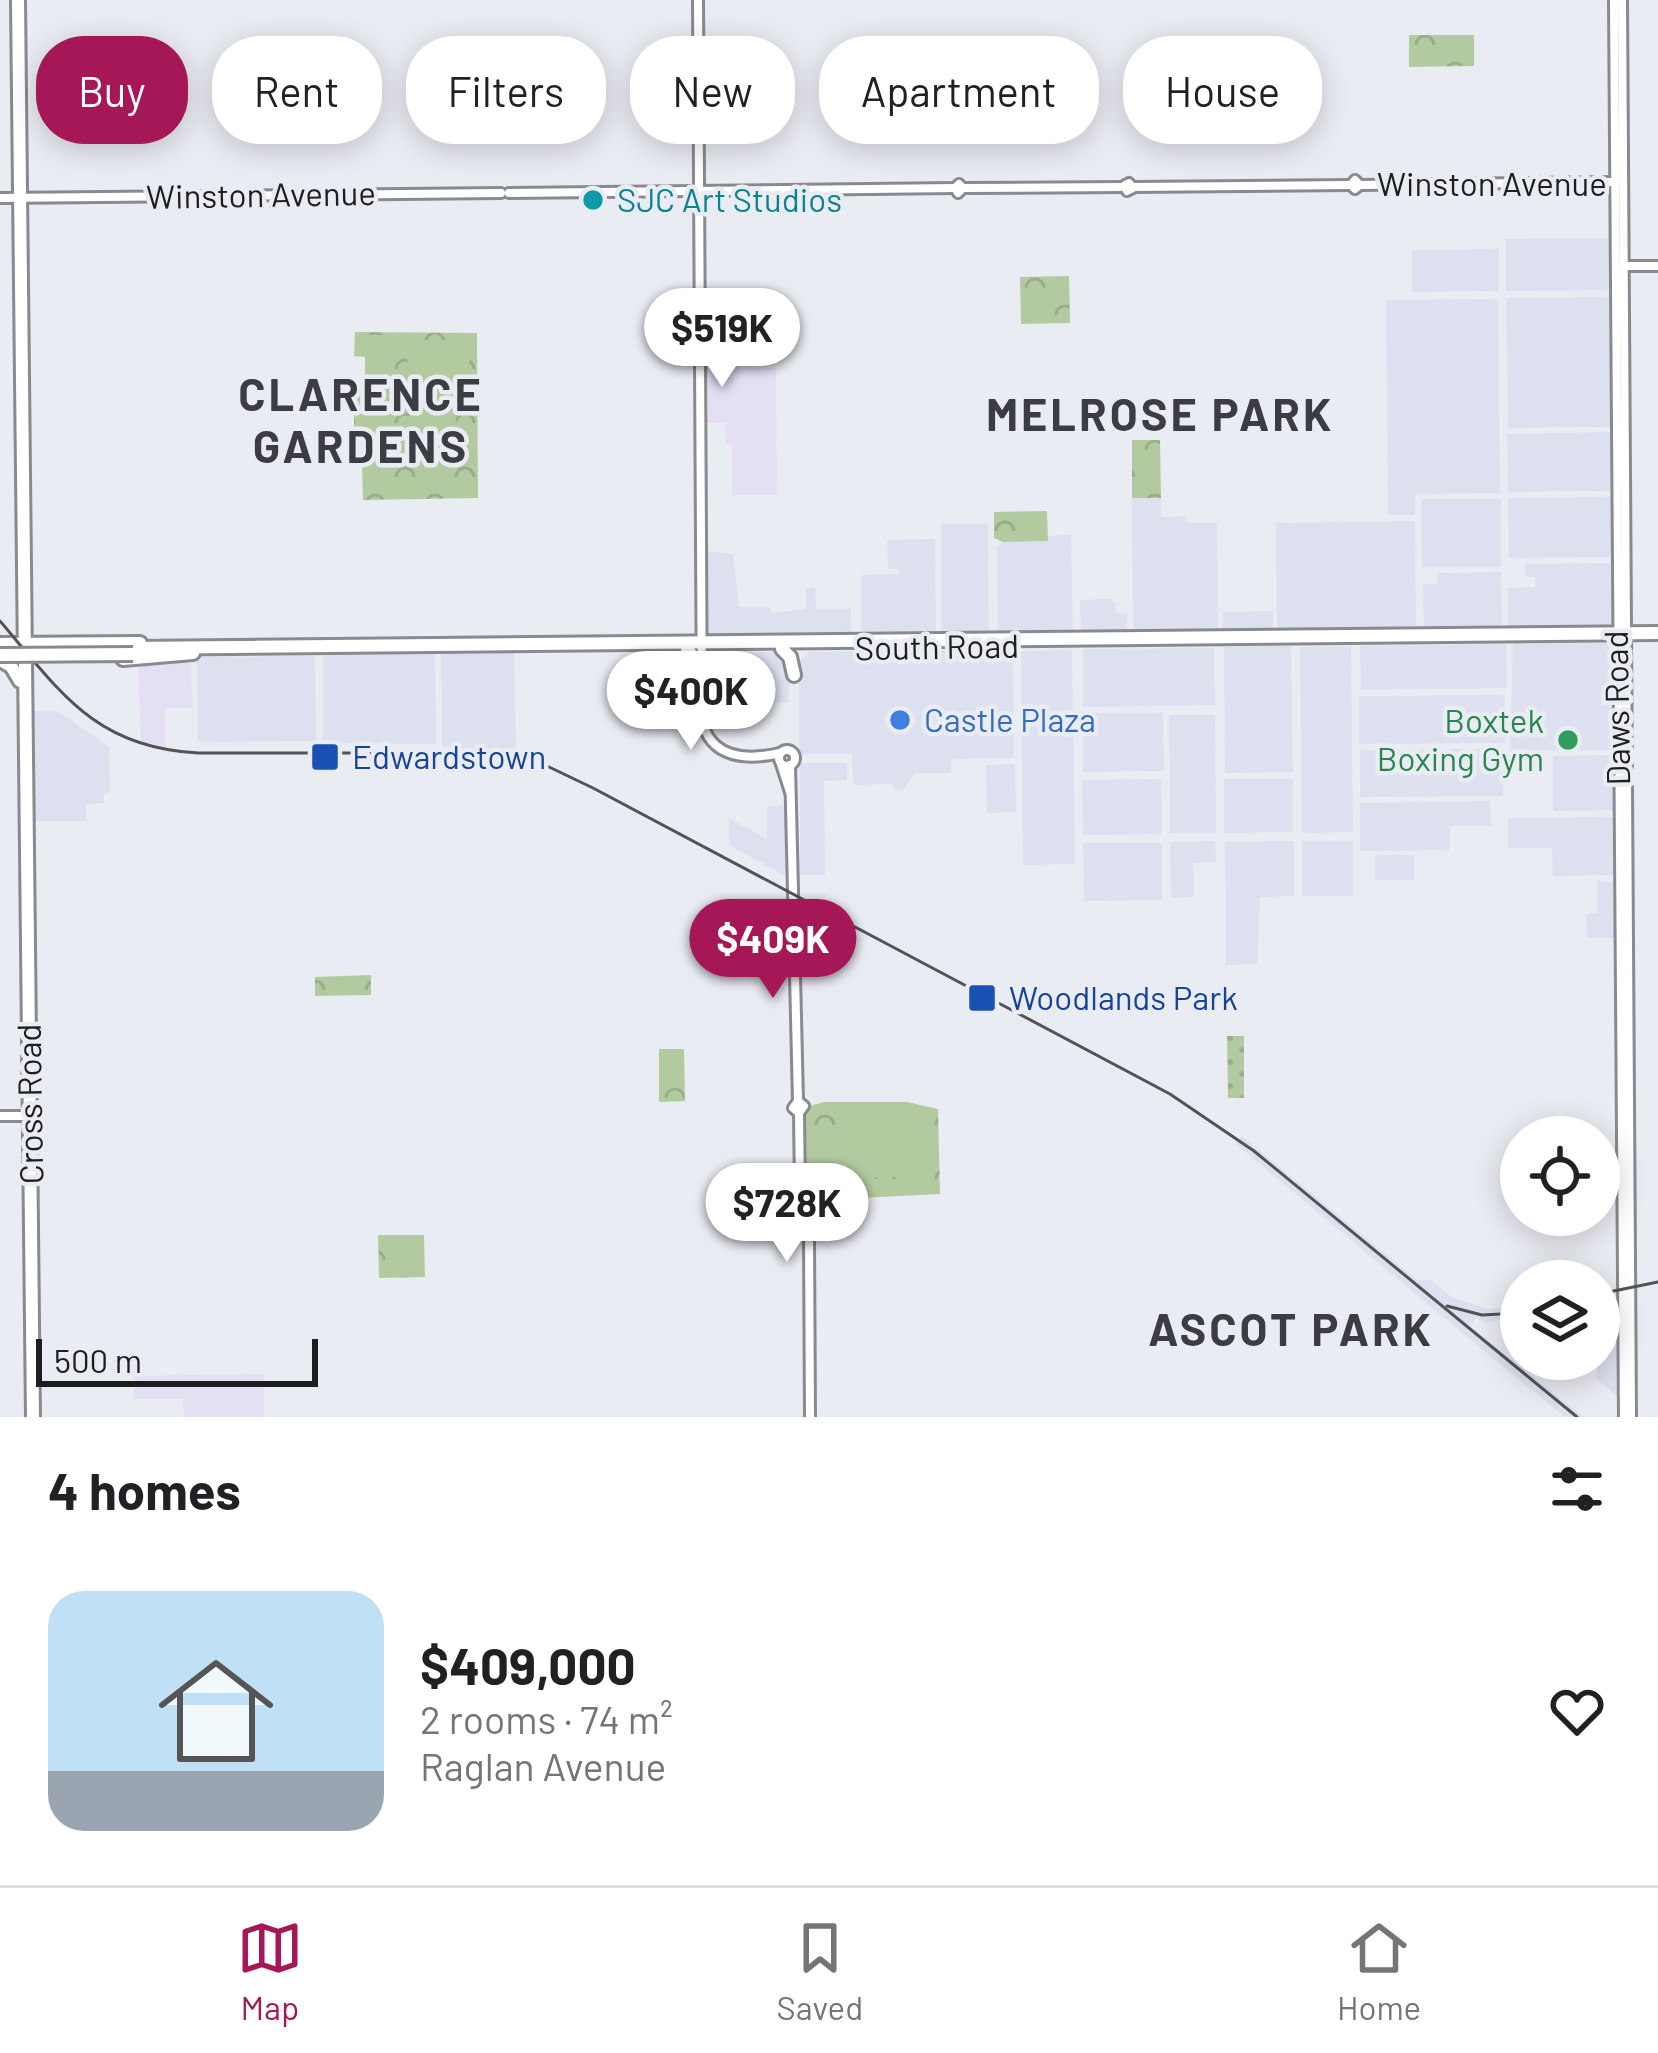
<!DOCTYPE html>
<meta charset="utf-8">
<style>
:root{--surface:#fff;--page:#f6f6f6;--text:#202124;--muted:#757577;--line:#e0e0e0;--accent:#a61757}
body{margin:0;font-family:Barlow,sans-serif;background:var(--page);color:var(--text);height:100vh;display:flex;flex-direction:column;font-size:45px;white-space:nowrap}
*{box-sizing:border-box;margin:0}
p{font-size:39px;color:var(--muted)}
.icon{flex:none;width:66px;height:66px;fill:none;stroke:currentColor;stroke-width:2;stroke-linecap:round;stroke-linejoin:round}
.map{position:relative;height:1417px;overflow:hidden}
.details{display:flex;flex-direction:column;background:var(--surface);flex:1}
.details>*{flex:none}
.hud{position:absolute;left:36px;top:36px;width:1587px;height:108px;display:flex;gap:24px}
.tools{position:absolute;left:1500px;top:1116px;display:grid;gap:24px}
.tools a{display:grid;place-items:center;width:120px;height:120px;border-radius:50%;background:var(--surface);box-shadow:0 6px 30px #0003;font-size:60px}
.scale{position:absolute;left:36px;bottom:30px;width:282px;box-sizing:border-box;padding-left:12px;border:6px solid #1e1e21;border-top:0;font-size:33px;line-height:42px;white-space:nowrap;color:#1e1e21;-webkit-text-stroke:9px #eaecf3;paint-order:stroke}
.price{position:absolute;translate:-50% -102px;padding:0 27px;border-radius:42px;background:#fff;color:#222;font-size:39px;line-height:78px;filter:drop-shadow(0 3px 6px #0008)}
.price::after{content:'';position:absolute;left:50%;top:72px;width:36px;height:27px;margin-left:-18px;background:inherit;clip-path:polygon(0 0,100% 0,50% 100%)}
.price.on{background:var(--accent);color:#fff}
ul{padding:0;list-style:none}
li{display:flex;align-items:center;gap:36px;height:300px;padding:0 48px}
li span{display:grid;place-items:center;flex:none;width:336px;height:240px;border-radius:36px;color:#555}
li>.icon{margin-inline-start:auto}
span .icon{width:144px;height:144px;fill:#fffc;stroke-width:1}
li b{font-size:51px}
h2{display:flex;justify-content:space-between;align-items:center;height:144px;padding:0 48px;font-size:51px}
.chip{padding:0 42px;border-radius:48px;background:var(--surface);box-shadow:0 6px 30px #0003;font-size:42px;line-height:108px}
.chip.on{background:var(--accent);color:#fff}
.menu{display:flex;justify-content:space-around;align-items:center;height:168px;border-top:3px solid var(--line);background:var(--surface);font-size:33px;color:var(--muted)}
.menu a{display:grid;justify-items:center;gap:6px}
.menu .on{color:var(--accent)}
.map>svg:first-child{display:block}
.built{fill:#dde0ee}
.education{fill:#e5dff4}
.grass{fill:url(#grass-dots)}
.park{fill:url(#park-crowns)}
.garden{fill:#b3caa1}
.lines{fill:none;stroke-linecap:round;stroke-linejoin:round}
.secondary-casing{stroke:#888a90;stroke-width:14}
.highway-casing{stroke:#888a90;stroke-width:18}
.secondary{stroke:#fff;stroke-width:8}
.highway{stroke:#fff;stroke-width:12}
.rail{stroke:#535357;stroke-width:3}
.highway-bridge-casing{stroke:#888a90;stroke-width:18;stroke-linecap:butt}
.highway-bridge{stroke:#fff;stroke-width:12}
.culture-dot{fill:#0f9aa8;stroke:#eaecf3;stroke-width:4.5}
.shop-dot{fill:#3f7fe0;stroke:#eaecf3;stroke-width:4.5}
.leisure-dot{fill:#2e9e5b;stroke:#eaecf3;stroke-width:4.5}
.transit-dot{fill:#1a4fb4;stroke:#eaecf3;stroke-width:4.5}
.labels{text-anchor:middle;stroke-width:9;stroke-linejoin:round;paint-order:stroke}
.street-label{font-size:33px;fill:#1e1e21;stroke:#eaecf3}
.culture-label{font-size:33px;fill:#0d838f;stroke:#eaecf3;text-anchor:start}
.shop-label{font-size:33px;fill:#366cbe;stroke:#eaecf3;text-anchor:start}
.leisure-label{font-size:33px;fill:#27864d;stroke:#eaecf3;text-anchor:end}
.transit-label{font-size:33px;fill:#164399;stroke:#eaecf3;text-anchor:start}
.district-label{font-size:45px;font-weight:bold;letter-spacing:3px;fill:#3c3d43;stroke:#eaecf3}
</style>
<div class="map">
<svg width="1658" height="1417" viewBox="0 0 1658 1417">
<defs>
<pattern id="grass-dots" width="8" height="8" patternUnits="userSpaceOnUse" patternTransform="scale(3)"><rect width="8" height="8" fill="#b3caa1"/><path d="M2 2h.1M6 6h.1" fill="none" stroke="#9aad8a" stroke-width="1.8" stroke-linecap="round"/></pattern>
<pattern id="park-crowns" width="20" height="18" patternUnits="userSpaceOnUse" patternTransform="scale(3)"><rect width="20" height="18" fill="#b3caa1"/><path d="M2 6a3 3 0 1 1 6 0M12 15a3 3 0 1 1 6 0" fill="none" stroke="#9aad8a"/></pattern>
</defs>
<rect width="100%" height="100%" fill="#eaecf3"/>
<g class="built">
<path d="M1614,238V290L1506,291V239Z"/>
<path d="M1499,249V291L1412,292V250Z"/>
<path d="M1614,297L1615,427L1508,428L1506,298Z"/>
<path d="M1498,299L1500,493L1415,494V515H1388L1386,300Z"/>
<path d="M1613,432V491L1508,492L1507,434Z"/>
<path d="M1613,497V557L1509,558L1508,498Z"/>
<path d="M1132,498H1161V517L1187,516L1188,523H1217L1218,635H1141L1133,626Z"/>
<path d="M1421,499H1501V567H1422Z"/>
<path d="M1415,521L1416,633L1277,634L1276,523Z"/>
<path d="M941,524H988L989,636L941,634Z"/>
<path d="M1071,535L1073,636L998,637L997,547L1003,542L1047,541L1048,536Z"/>
<path d="M935,539L936,637L861,638V575L899,574V569H888L887,540Z"/>
<path d="M708,551L733,554L739,607H769L773,613L806,609V588H815L816,609H851V637L709,639Z"/>
<path d="M1614,563L1615,628L1508,629V588L1535,587V577H1525V564Z"/>
<path d="M1501,572L1502,630L1424,631L1423,584H1437V573Z"/>
<path d="M1109,599L1115,603L1116,613L1127,614V635H1081L1080,600Z"/>
<path d="M1273,611V634L1223,635V612Z"/>
<path d="M1513,643H1610L1613,649V750L1510,751Z"/>
<path d="M1506,644L1507,688L1361,690L1360,646Z"/>
<path d="M1291,646L1293,772L1225,773L1224,647Z"/>
<path d="M1351,646L1353,832L1302,833L1300,647Z"/>
<path d="M1214,648L1215,705L1083,707V649Z"/>
<path d="M1013,649L1014,758L951,759V773H915L903,790H894L893,784L853,785L852,754H799V661L810,652Z"/>
<path d="M1072,650L1075,864L1023,865L1021,651Z"/>
<path d="M774,652L785,656L791,666L788,703L713,699L709,691L708,654Z"/>
<path d="M514,653L516,752L442,746L441,654Z"/>
<path d="M323,654H435L436,744L323,743Z"/>
<path d="M315,656L316,741L198,742L197,657Z"/>
<path d="M1505,695V743L1359,744V696Z"/>
<path d="M30,711H58L109,747L110,791L104,794V803L86,804V821H31Z"/>
<path d="M1083,713H1163L1164,771L1083,772Z"/>
<path d="M1169,715H1215L1216,833H1170Z"/>
<path d="M1502,749L1503,796L1360,797V750Z"/>
<path d="M1612,755L1613,810L1553,811V756Z"/>
<path d="M800,763H847V780L824,781L825,875H800Z"/>
<path d="M1015,764L1016,812L987,813L986,765Z"/>
<path d="M1161,779L1162,834L1083,835L1082,780Z"/>
<path d="M1224,779H1293V832L1224,833Z"/>
<path d="M1490,801L1491,826H1450V850L1360,851V803Z"/>
<path d="M792,805V874L784,875L729,845V818L767,839V806Z"/>
<path d="M1614,817L1615,875L1553,876L1552,848H1508V818Z"/>
<path d="M1215,841L1216,862L1193,863L1194,897L1171,898L1170,842Z"/>
<path d="M1294,841V896L1260,897L1257,964L1226,965L1225,842Z"/>
<rect x="1302" y="841" width="51" height="55"/>
<path d="M1083,843H1162V900L1084,901Z"/>
<rect x="1375" y="855" width="39" height="25"/>
<path d="M1597,881L1617,883L1615,938H1587L1586,914L1597,913Z"/>
<path d="M1242,1136L1417,1280H1430L1452,1297L1487,1309L1521,1306V1316L1485,1323L1476,1318L1470,1326L1584,1417H1565L1467,1337L1236,1144Z"/>
<path d="M1599,1346L1621,1347L1622,1401L1596,1378Z"/>
</g>
<g class="education">
<path d="M776,368L777,495H732V445L726,444L725,423H706L705,369Z"/>
<path d="M190,657L193,708H165V747L141,741L138,663Z"/>
<path d="M264,1374V1417H184L183,1399H134V1376Z"/>
</g>
<path class="grass" d="M1227,1036H1244V1098H1228Z"/>
<g class="park">
<path d="M1409,35H1474V66L1409,67Z"/>
<path d="M1066,48L1067,88L1020,89L1019,49Z"/>
<path d="M1069,276L1070,323L1021,324L1020,277Z"/>
<path d="M355,332L477,333L478,498L363,500L361,431L354,430V384L365,383V357L354,356Z"/>
<path d="M1132,440H1160L1161,498H1132Z"/>
<path d="M1047,511L1048,541L1003,542L994,538V512Z"/>
<path d="M371,975V995L315,996V977Z"/>
<path d="M659,1049H684L685,1101L659,1102Z"/>
<path d="M824,1102H907L938,1109L940,1194L802,1201L801,1114L805,1107Z"/>
<path d="M378,1235H424L425,1277L379,1278Z"/>
</g>
<g class="garden">
<path d="M356,335H398V355L387,356V376L367,377V356L356,355Z"/>
<path d="M407,340H469L470,383L408,384Z"/>
<circle cx="431" cy="440" r="32"/>
<path d="M867,1111C894,1111 920,1108 931,1138L923,1163C861,1212 785,1126 867,1111Z"/>
<path d="M804,1135H825L826,1198L804,1196Z"/>
</g>
<g class="lines">
<defs>
<g id="secondary">
<path d="M698,0L702,720C710,758 746,761 780,753"/>
<path d="M1614,0L1624,1417"/>
<path d="M1622,0L1631,1417"/>
<path d="M1129,183L1133,188L1127,191L1125,185Z"/>
<path d="M1360,185L1355,180L1351,185L1355,189L1360,185L1616,182"/>
<path d="M1133,187L1351,185"/>
<path d="M963,188L959,184L955,188L958,193L963,188L1125,187"/>
<path d="M509,193L955,188"/>
<path d="M0,198L501,193"/>
<path d="M1624,266H1658"/>
<circle cx="787" cy="758" r="8"/>
<path d="M781,764L790,792"/>
<path d="M790,765L798,1101L793,1108L799,1113"/>
<path d="M798,1101L804,1106L799,1113L800,1194L809,1236L810,1417"/>
<path d="M0,1116H28"/>
</g>
<g id="highway">
<path d="M18,0L33,1417"/>
<path d="M0,644L140,643"/>
<path d="M133,648L1658,633"/>
<path d="M687,649L694,658L697,682"/>
<path d="M782,649L790,657L794,675"/>
<path d="M123,659L193,653"/>
<path d="M0,660L11,666L20,681"/>
</g>
</defs>
<use href="#secondary" class="secondary-casing"/>
<use href="#highway" class="highway-casing"/>
<use href="#secondary" class="secondary"/>
<use href="#highway" class="highway"/>
<g class="rail">
<path d="M0,621C61,693 96,748 198,753H494L547,766L593,788L1170,1094L1254,1151L1577,1417"/>
<path d="M1599,1294L1658,1282"/>
<path d="M1447,1306L1482,1315L1521,1313"/>
</g>
<defs>
<path id="highway-bridge" d="M0,655L133,654"/>
</defs>
<use href="#highway-bridge" class="highway-bridge-casing"/>
<use href="#highway-bridge" class="highway-bridge"/>
</g>
<circle class="culture-dot" cx="593" cy="200" r="12"/>
<circle class="shop-dot" cx="900" cy="720" r="12"/>
<circle class="leisure-dot" cx="1568" cy="740" r="12"/>
<g class="transit-dot">
<rect x="310" y="742" width="30" height="30" rx="6"/>
<rect x="967" y="983" width="30" height="30" rx="6"/>
</g>
<g class="labels">
<g class="street-label">
<text x="1492" y="196">Winston Avenue</text>
<text transform="translate(261 195) rotate(-1)" y="12">Winston Avenue</text>
<text transform="translate(937 647) rotate(-1)" y="12">South Road</text>
<text transform="translate(1617 708) rotate(-91)" y="12">Daws Road</text>
<text transform="translate(30 1104) rotate(-91)" y="12">Cross Road</text>
</g>
<g class="culture-label">
<text x="617" y="212">SJC Art Studios</text>
</g>
<g class="shop-label">
<text x="924" y="732">Castle Plaza</text>
</g>
<g class="leisure-label">
<text x="1544" y="733">Boxtek<tspan x="1544" dy="38">Boxing Gym</tspan></text>
</g>
<g class="transit-label">
<text x="352" y="769">Edwardstown</text>
<text x="1009" y="1010">Woodlands Park</text>
</g>
<g class="district-label">
<text x="361" y="411">CLARENCE<tspan x="361" dy="52">GARDENS</tspan></text>
<text x="1160" y="431">MELROSE PARK</text>
<text x="1291" y="1346">ASCOT PARK</text>
</g>
</g>
</svg>
<div class="tools">
<a><svg class="icon" aria-label="locate" viewBox="0 0 24 24"><circle cx="12" cy="12" r="6"/><path d="M12 2v4M12 18v4M2 12h4M18 12h4"/></svg></a>
<a><svg class="icon" aria-label="layers" viewBox="0 0 24 24"><path d="M12 4l9 5-9 5-9-5zM3 14l9 5 9-5"/></svg></a>
</div>
<div class="scale">500 m</div>
<b class="price" style="left:722px;top:390px">$519K</b>
<b class="price" style="left:691px;top:753px">$400K</b>
<b class="price on" style="left:773px;top:1001px">$409K</b>
<b class="price" style="left:787px;top:1265px">$728K</b>
<div class="hud">
<a class="chip on">Buy</a>
<a class="chip">Rent</a>
<a class="chip">Filters</a>
<a class="chip">New</a>
<a class="chip">Apartment</a>
<a class="chip">House</a>
</div>
</div>
<section class="details">
<h2>4 homes<svg class="icon" aria-label="filters" viewBox="0 0 24 24"><path d="M4 7h16M4 17h16"/><circle cx="9" cy="7" r="2"/><circle cx="15" cy="17" r="2"/></svg></h2>
<ul>
<li><span style="background:linear-gradient(#bfe0f5 75%,#9aa5b1 0)"><svg class="icon" aria-label="home" viewBox="0 0 24 24"><path d="M3 11l9-7 9 7M6 9v11h12V9"/></svg></span><div><b>$409,000</b><p>2 rooms · 74 m²</p><p>Raglan Avenue</p></div><svg class="icon" aria-label="heart" viewBox="0 0 24 24"><path d="M12 20l-8-8c-3-5 5-10 8-4 3-6 11-1 8 4z"/></svg></li>
</ul>
</section>
<nav class="menu">
<a class="on"><svg class="icon" aria-label="map" viewBox="0 0 24 24"><path d="M3 6l6-2 6 2 6-2v14l-6 2-6-2-6 2zM9 4v14M15 6v14"/></svg>Map</a>
<a><svg class="icon" aria-label="saved" viewBox="0 0 24 24"><path d="M7 4h10v16l-5-4-5 4z"/></svg>Saved</a>
<a><svg class="icon" aria-label="home" viewBox="0 0 24 24"><path d="M3 11l9-7 9 7M6 9v11h12V9"/></svg>Home</a>
</nav>
